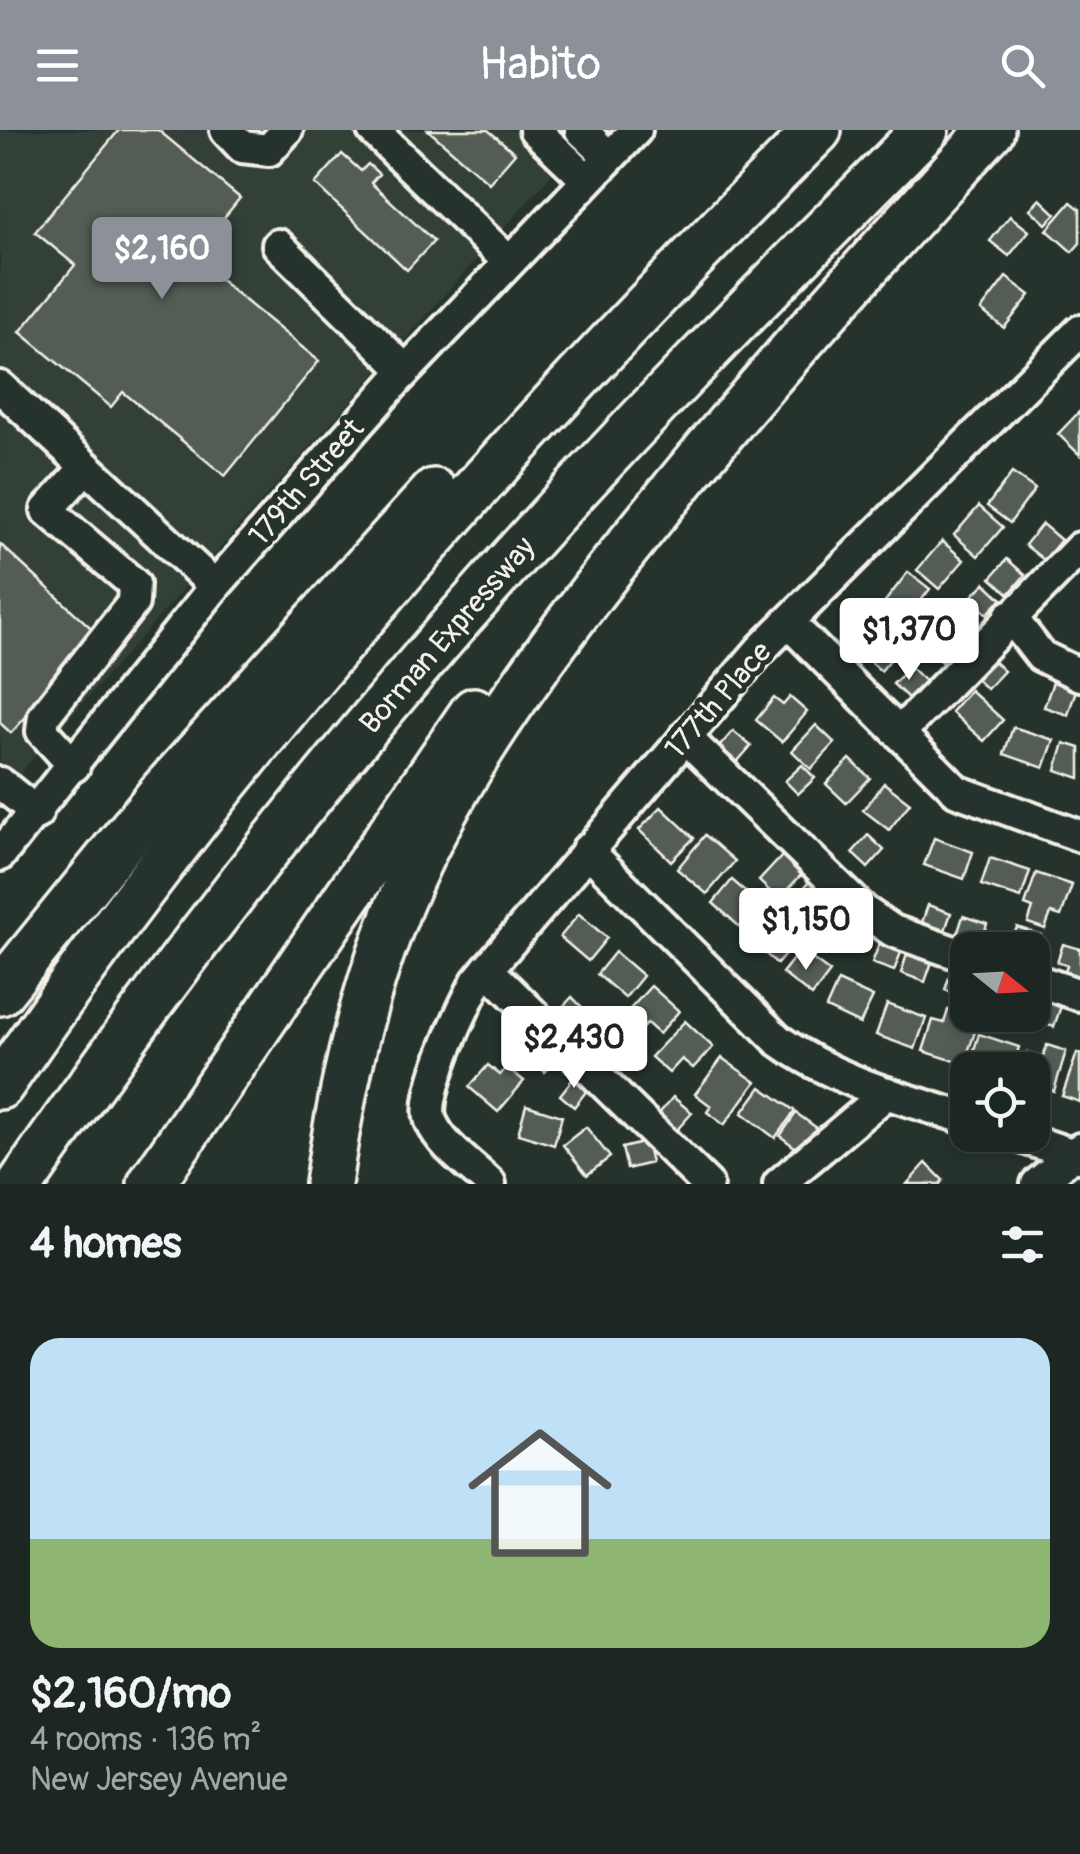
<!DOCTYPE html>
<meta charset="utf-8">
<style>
:root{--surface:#1c2622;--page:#29322f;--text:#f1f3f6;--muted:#a0a5a5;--line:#3a4340;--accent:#8c9099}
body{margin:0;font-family:Pangolin,sans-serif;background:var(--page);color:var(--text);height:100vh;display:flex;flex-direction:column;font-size:38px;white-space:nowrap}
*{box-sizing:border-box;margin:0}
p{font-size:32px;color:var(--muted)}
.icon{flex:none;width:55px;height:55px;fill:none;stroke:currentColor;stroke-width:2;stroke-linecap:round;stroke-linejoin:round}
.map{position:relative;height:1054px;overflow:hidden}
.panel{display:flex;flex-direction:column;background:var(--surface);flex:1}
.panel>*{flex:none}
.needle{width:65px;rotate:108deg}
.buttons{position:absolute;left:950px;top:802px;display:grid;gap:20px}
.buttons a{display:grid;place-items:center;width:100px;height:100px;border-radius:20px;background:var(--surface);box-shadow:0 5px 15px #0003,0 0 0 2px var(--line);font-size:50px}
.price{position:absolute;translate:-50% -85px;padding:0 22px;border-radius:10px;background:#fff;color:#222;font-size:32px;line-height:65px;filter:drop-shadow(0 2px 5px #0008)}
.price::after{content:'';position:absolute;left:50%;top:60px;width:30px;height:22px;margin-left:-15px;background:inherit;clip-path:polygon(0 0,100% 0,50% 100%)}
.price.on{background:var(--accent);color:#fff}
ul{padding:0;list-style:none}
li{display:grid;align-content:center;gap:20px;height:530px;padding:0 30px}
li span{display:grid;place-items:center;height:310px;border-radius:30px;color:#555}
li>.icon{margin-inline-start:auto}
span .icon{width:180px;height:180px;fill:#fffc;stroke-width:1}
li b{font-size:42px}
h2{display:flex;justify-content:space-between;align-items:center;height:120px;padding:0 30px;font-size:42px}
header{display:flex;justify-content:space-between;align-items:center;height:130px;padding:0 30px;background:var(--accent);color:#fff;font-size:45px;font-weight:600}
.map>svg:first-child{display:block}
.built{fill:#333f39}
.building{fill:#525c55;stroke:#f4f1e8;stroke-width:2.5}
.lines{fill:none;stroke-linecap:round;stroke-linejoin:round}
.minor-casing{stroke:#f4f1e8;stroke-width:38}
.highway-casing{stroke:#f4f1e8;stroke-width:52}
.minor{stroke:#26332d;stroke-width:30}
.highway{stroke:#26332d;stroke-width:45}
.labels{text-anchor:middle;stroke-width:10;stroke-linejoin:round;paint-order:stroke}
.street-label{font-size:30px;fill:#f4f1e8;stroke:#26332d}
</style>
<header><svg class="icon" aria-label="menu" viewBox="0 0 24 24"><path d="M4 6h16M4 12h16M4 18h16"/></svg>Habito<svg class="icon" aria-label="search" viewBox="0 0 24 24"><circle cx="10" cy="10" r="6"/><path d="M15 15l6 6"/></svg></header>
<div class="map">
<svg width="1080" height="1054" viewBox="0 0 1080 1054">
<rect width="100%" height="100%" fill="#26332d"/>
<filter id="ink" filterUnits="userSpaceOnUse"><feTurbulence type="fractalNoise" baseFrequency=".01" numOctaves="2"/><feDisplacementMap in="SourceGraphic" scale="20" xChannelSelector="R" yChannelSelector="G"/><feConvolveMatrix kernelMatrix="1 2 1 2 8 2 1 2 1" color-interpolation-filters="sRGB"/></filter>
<g filter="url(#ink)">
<path class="built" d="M0,0H591L0,666Z"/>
<g class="building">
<path d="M119,0H158L240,68L192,127L319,231L225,346L123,262L111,277L20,202L75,135L35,102Z"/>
<path d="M428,0H488L515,23L489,53Z"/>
<path d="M342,24L361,41L368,34L379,44L371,53L434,111L407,140L315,54Z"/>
<path d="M1040,69L1056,84L1046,94L1030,79Z"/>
<path d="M1071,72L1080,79V113L1072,122L1047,100Z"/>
<path d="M1010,86L1029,101L1009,126L990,111Z"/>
<path d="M1006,147L1030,165L1004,198L981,180Z"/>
<path d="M1080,281V325L1058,304Z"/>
<path d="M1012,343L1035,359L1010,393L987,376Z"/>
<path d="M979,376L1003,397L978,426L954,405Z"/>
<path d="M1042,394L1061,410L1044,430L1025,415Z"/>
<path d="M942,411L964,430L939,459L917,440Z"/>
<path d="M0,414L100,506L11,603L0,593Z"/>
<path d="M1007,429L1025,445L1009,464L991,448Z"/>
<path d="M908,442L930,459L902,495L880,478Z"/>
<path d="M985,453L1002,469L987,484L970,468Z"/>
<path d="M873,477L895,497L881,514L894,525L881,541L845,510Z"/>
<path d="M939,500L955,516L941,531L924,514Z"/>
<path d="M988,526L1004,541L987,559L971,545Z"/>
<path d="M910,537L925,551L908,568L893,554Z"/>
<path d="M1053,552L1076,560L1068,585L1044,577Z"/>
<path d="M970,560L1003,590L984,611L951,582Z"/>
<path d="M790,567L807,582L782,612L756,590L774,568L783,575Z"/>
<path d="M816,595L835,613L811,639L792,621Z"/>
<path d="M1013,597L1054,610L1044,638L1004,624Z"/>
<path d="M733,601L751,616L737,632L719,617Z"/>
<path d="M1064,613L1080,618V648L1056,640Z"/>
<path d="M850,629L870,648L846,673L826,654Z"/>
<path d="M802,635L815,648L798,664L785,651Z"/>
<path d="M884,653L910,673L889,700L863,680Z"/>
<path d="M661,677L694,708L671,731L639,700Z"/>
<path d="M705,705L735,731L707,764L677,739Z"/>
<path d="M868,705L884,720L868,738L852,723Z"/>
<path d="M934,708L973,722L964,749L924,735Z"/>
<path d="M783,725L803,743L778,769L759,751Z"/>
<path d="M990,728L1030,741L1021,768L981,755Z"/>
<path d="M1036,743L1072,755L1061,786L1051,783L1045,799L1028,793L1033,778L1025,775Z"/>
<path d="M811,749L837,771L822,789L796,768Z"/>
<path d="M732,750L761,775L741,798L713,773Z"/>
<path d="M928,775L951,783L943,806L920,798Z"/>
<path d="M579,784L607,808L588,831L560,807Z"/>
<path d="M767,784L782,797L792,786L807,799L777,834L747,807Z"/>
<path d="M963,786L987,794L980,816L956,808Z"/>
<path d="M847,788L868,803L854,823L832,808Z"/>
<path d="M1017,797L1041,805L1032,830V820H1008Z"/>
<path d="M881,809L903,817L894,841L872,833Z"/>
<path d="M1063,814L1080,819V847L1065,842L1067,835L1057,832Z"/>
<path d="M800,820L830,842L812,866L782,843Z"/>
<path d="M908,821L933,829L925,852L901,843Z"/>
<path d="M615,822L643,846L625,868L597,844Z"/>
<path d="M952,838L968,844V868L945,860Z"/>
<path d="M838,851L873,867L860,894L826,878Z"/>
<path d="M651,856L679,881L659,904L647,893L639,902L623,887Z"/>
<path d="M572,867L587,882L571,899L556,884Z"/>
<path d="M1042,870L1061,876L1054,897L1035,891Z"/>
<path d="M887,874L926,888L915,919L876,905Z"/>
<path d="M948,880L971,887L967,900L975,902L964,934L923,921L933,890L944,893Z"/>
<path d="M685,891L713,917L693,938L682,929L669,943L651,927Z"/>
<path d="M541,904L562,924L545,942L524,921Z"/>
<path d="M979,904L1019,917L1012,940L969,936Z"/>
<path d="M1047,915L1066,921L1054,961L1032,954V940H1021L1027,922L1043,927Z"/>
<path d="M1077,923L1080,924V972L1062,966Z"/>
<path d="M722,928L756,952L724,995L707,982L711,976L695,964Z"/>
<path d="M488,935L500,945L507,937L524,951L498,982L469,957Z"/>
<path d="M575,946L589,958L574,977L560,965Z"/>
<path d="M761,957L795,981L775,1008L742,983Z"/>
<path d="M673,967L692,983L675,1002L657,986Z"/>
<path d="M526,975L562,986L554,1015L518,1004Z"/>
<path d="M796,983L821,1001L804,1024L780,1006Z"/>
<path d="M586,997L610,1027L587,1045L563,1015Z"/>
<path d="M646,1012L651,1033L627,1039L622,1018Z"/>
<path d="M926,1033L943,1050L940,1054H907Z"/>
</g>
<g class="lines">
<defs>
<g id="minor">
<path d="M226,0L242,17L269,20L287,0"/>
<path d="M373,0L509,132"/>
<path d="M535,0L587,50"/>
<path d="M581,0L609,27"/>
<path d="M278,115L405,240"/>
<path d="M0,257L215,456"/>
<path d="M1010,486L1041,526L1080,545"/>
<path d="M788,492L957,661L1080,706"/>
<path d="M899,603L1080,418"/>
<path d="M685,607L865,782L893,801L968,827"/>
<path d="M74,636L42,601L44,586L133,473L134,454L47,380L86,337"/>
<path d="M0,653L37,683"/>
<path d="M587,720L778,910C835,951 901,968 968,989"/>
<path d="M0,725L215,456L395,252L636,0"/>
<path d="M487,839L707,1054"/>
<path d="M1032,849L1080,865"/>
<path d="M1015,1005L1080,1027"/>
<path d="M490,1054C472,1036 441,1016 431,991C420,966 464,876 477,851L761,519L1080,201"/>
<path d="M779,1054L887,963"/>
<path d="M1037,1054L1080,1019"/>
</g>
<g id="highway">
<path d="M0,862L164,660L434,362"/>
<path d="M0,956C237,610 522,296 818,0"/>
<path d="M21,1054C167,842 324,639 496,447C633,293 780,146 925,0"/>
<path d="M151,1054L474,581"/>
<path d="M328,1054C340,969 359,878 390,798C440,665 524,550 610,439C730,286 860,143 991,0"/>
</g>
</defs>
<use href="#minor" class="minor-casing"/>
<use href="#highway" class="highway-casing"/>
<use href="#minor" class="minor"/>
<use href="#highway" class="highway"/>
</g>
</g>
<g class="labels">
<g class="street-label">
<text transform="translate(306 352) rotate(-49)" y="10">179th Street</text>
<text transform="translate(447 505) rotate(-49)" y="10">Borman Expressway</text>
<text transform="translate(718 570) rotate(-49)" y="10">177th Place</text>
</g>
</g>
</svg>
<div class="buttons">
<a><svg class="needle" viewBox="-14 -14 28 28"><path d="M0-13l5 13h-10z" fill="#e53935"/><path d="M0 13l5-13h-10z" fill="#a0a5a5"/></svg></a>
<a><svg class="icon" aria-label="locate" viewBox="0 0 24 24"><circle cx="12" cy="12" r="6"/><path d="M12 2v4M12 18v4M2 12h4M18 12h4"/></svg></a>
</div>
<b class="price on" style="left:162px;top:172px">$2,160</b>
<b class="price" style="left:909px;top:553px">$1,370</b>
<b class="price" style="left:806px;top:843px">$1,150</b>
<b class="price" style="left:574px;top:961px">$2,430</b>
</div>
<section class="panel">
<h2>4 homes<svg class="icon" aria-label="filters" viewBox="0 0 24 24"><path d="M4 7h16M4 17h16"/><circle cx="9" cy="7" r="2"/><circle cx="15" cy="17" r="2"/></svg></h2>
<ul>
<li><span style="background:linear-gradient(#bfe0f5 65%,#8fb573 0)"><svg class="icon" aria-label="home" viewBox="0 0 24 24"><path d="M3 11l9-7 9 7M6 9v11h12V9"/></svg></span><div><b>$2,160/mo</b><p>4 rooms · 136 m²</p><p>New Jersey Avenue</p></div></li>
</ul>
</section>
